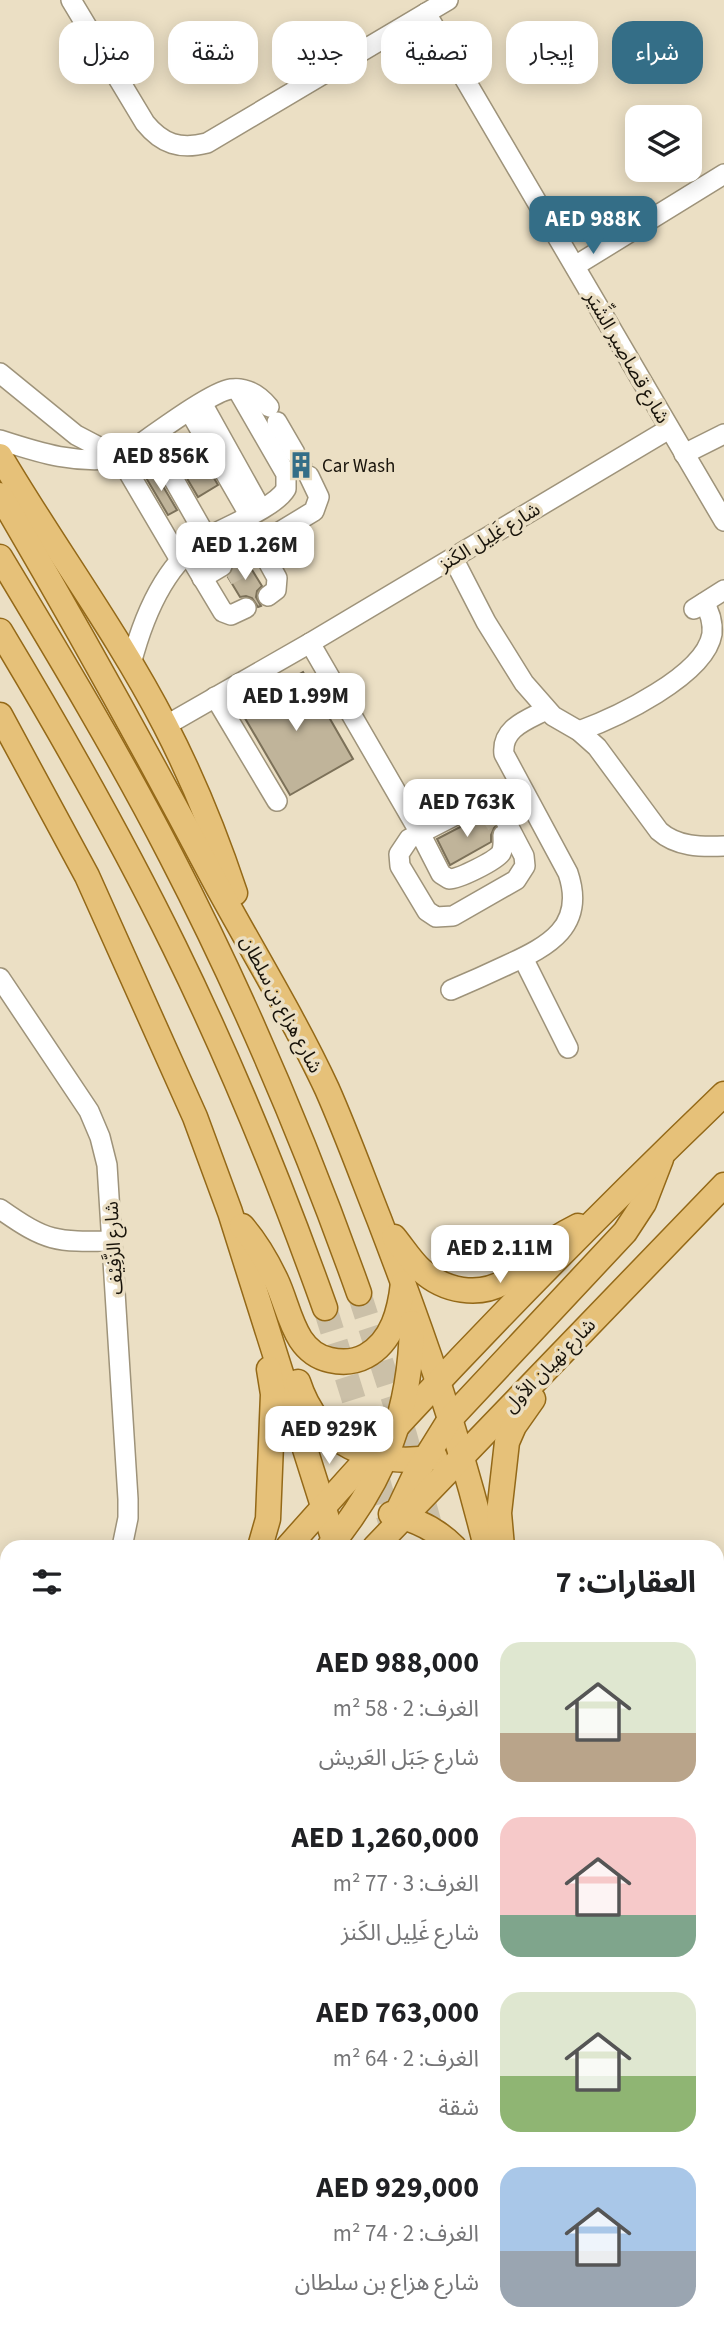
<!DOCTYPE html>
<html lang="ar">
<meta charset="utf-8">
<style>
:root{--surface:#fff;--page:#f6f6f6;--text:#202124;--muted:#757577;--accent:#346e87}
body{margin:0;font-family:"Source Sans 3","Noto Sans Arabic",sans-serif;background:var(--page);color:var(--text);direction:rtl;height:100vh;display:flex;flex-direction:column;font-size:26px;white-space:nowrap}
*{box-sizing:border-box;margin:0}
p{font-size:23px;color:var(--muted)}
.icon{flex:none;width:38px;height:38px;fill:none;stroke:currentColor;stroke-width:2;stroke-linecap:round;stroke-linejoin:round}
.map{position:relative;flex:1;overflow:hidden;direction:ltr}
.drawer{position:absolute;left:0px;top:1540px;width:724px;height:798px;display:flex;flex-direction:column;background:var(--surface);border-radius:21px 21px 0 0;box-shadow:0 4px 18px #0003;direction:rtl}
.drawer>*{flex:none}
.banner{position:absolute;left:21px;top:21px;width:682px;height:63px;direction:rtl;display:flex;gap:14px}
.buttons{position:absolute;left:625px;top:105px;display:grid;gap:14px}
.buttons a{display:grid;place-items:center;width:77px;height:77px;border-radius:14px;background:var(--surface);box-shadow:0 4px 18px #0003;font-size:35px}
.price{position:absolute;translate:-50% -60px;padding:0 16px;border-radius:14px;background:#fff;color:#222;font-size:23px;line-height:46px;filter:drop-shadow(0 2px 4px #0008)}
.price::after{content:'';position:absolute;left:50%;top:42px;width:21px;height:16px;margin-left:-10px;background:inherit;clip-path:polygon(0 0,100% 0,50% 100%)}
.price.active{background:var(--accent);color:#fff}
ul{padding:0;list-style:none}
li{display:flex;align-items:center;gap:21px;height:175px;padding:0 28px}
li span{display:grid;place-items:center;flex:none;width:196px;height:140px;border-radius:21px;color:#555}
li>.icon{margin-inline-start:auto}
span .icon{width:84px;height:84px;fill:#fffc;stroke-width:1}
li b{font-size:30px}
h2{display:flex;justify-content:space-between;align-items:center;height:84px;padding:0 28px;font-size:30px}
.tag{padding:0 24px;border-radius:21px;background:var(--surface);box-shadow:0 4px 18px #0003;font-size:24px;line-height:63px}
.tag.active{background:var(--accent);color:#fff}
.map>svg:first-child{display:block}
.building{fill:#c0b49a;stroke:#7c7159;stroke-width:2}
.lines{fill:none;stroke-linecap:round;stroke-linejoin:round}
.minor-tunnel{stroke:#cbc0a8;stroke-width:19;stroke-dasharray:19 10;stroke-linecap:butt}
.major-tunnel{stroke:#cbc0a8;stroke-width:24;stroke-dasharray:24 12;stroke-linecap:butt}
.minor-casing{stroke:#9e937a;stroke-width:22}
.major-casing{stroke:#946918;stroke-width:27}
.minor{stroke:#fff;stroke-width:19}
.major{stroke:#e6c179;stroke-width:24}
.labels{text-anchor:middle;stroke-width:7;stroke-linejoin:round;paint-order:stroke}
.street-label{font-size:19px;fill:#18130a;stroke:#ebdfc4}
.poi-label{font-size:19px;fill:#18130a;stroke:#ebdfc4;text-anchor:start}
</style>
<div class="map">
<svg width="724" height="2338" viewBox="0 0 724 2338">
<rect width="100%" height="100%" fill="#ebdfc4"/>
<g class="building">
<path d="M195,446L218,485L198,497L175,458Z"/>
<path d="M154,471L177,510L168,515L145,476Z"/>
<path d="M233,561L243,566L249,565L262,586L257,591L256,597L261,606L258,607L252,598L246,596L240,597L228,577L233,571Z"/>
<path d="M303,672L353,759L290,795L239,708Z"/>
<path d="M483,815L490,818L495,826L491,835V842L450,865L437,839Z"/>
</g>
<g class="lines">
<g class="minor-tunnel">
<path d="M295,453L309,476"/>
<path d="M227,576L249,564"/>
<path d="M486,809L503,835"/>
</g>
<g class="major-tunnel">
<path d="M359,1293L405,1435L436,1546"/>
<path d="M325,1308L369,1448L397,1547"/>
</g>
<defs>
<g id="minor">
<path d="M71,0L145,123C162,144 180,150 207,143L448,0"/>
<path d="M426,13L724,521"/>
<path d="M575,266L724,174"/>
<path d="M0,373L76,435L120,458L180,560"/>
<path d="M202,403L261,509"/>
<path d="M190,412L247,511"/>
<path d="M277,422L295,453"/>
<path d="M150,438L207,538"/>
<path d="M0,440C43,454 75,464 120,458C143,443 209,392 231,389C247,387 259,395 269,407"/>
<path d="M684,454L724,434"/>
<path d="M244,518L277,578L276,590L268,596"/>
<path d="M187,552L223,612L231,615L246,608"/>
<path d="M243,554L314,511L319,497L309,476"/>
<path d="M453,558L486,622L524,683L553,716L579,731L597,747L659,831C677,847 701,847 724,846"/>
<path d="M202,578L222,566"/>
<path d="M694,609L724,590"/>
<path d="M310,643L420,833L441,874L449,879C459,879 495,861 501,853C504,847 503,841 503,835"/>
<path d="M131,664C143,618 164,563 208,537C227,526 276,507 286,489V474L237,389"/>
<path d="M215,697L277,801"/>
<path d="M165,726L310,643L669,429"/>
<path d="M579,731C615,718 705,676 712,634C713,622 710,612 704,603"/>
<path d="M481,802L492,803L500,810L524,856L525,866L516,880L453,916L436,917L427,911L400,866L399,854L409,839Z"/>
<path d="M523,958L568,1048"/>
<path d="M0,978L89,1111L100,1137L107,1165L128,1499V1518L122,1547"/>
<path d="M451,990C470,982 488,974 507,965C549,946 586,926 568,873L504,754C501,728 527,720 546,710"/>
<path d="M0,1209C47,1242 55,1242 112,1241"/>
<path d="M0,1710L7,1702"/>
<path d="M0,2167L7,2162"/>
<path d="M0,2303L7,2308"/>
<path d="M34,2331L43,2338"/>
<path d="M236,2331L237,2338"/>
<path d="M176,2338L180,2331"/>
</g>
<g id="major">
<path d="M0,456C53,546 117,632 165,725C193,779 216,836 235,893"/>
<path d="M0,495C74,621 145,749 213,878C251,949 293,1016 327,1089C346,1132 362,1176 379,1219C420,1326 459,1435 486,1547"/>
<path d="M0,557C59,655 118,753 171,856C244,997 306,1144 359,1293"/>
<path d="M0,631C62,734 121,838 174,946C232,1064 281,1185 325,1308"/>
<path d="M0,715L87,876L195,1117L230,1212L336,1547"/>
<path d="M242,1226C256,1242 267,1261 276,1280C290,1309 293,1352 330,1360C343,1363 355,1362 366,1356C393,1341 400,1310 403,1283"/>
<path d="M394,1237C403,1248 411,1261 421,1270C444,1291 479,1298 506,1281C517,1274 524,1263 533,1255C547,1243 562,1234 578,1226"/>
<path d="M298,1382C318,1444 372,1468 435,1457"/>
<path d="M391,1514C415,1519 437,1530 454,1547"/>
<path d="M395,1517L414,1477L450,1419L625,1232L644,1203L661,1159"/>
<path d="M260,1547L268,1519L273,1394L269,1369"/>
<path d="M288,1547C426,1390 573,1239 724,1094"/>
<path d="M329,1547C385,1480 411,1410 412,1323"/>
<path d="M375,1547L724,1185"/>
<path d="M502,1547L499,1513L507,1442L514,1426L533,1399"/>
<path d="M0,1894L7,1885"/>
<path d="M0,1974L7,1966"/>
<path d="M462,2331V2338"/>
<path d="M502,2331V2338"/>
<path d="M538,2331L539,2338"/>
<path d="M572,2331V2338"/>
</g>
</defs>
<use href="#minor" class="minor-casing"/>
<use href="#major" class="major-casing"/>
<use href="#minor" class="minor"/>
<use href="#major" class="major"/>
</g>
<defs>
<symbol id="building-bare" viewBox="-9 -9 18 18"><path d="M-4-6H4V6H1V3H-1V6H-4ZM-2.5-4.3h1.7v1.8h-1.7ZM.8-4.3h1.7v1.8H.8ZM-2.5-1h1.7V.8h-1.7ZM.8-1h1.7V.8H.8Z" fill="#346e87" stroke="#ebdfc4" stroke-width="2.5" paint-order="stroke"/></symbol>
</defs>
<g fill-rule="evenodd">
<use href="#building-bare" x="282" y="446" width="38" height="38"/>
</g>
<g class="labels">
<g class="street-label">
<text transform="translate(628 357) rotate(60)" y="7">شارع قصاصِير الشِّيَر</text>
<text transform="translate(489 536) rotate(-31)" y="7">شارع غَلِيل الكَنز</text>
<text transform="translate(282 1004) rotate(62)" y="7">شارع هزاع بن سلطان</text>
<text transform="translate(113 1248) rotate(-93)" y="7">شارع الزَّفِيْف</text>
<text transform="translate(549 1365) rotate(-46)" y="7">شارع نهيان الأول</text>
</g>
<g class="poi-label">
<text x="322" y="472">Car Wash</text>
</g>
</g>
</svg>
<div class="buttons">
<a><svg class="icon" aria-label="layers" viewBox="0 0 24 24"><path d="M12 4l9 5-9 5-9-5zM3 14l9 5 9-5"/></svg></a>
</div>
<b class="price active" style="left:593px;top:256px">AED 988K</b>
<b class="price" style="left:161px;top:493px">AED 856K</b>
<b class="price" style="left:245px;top:582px">AED 1.26M</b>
<b class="price" style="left:296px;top:733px">AED 1.99M</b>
<b class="price" style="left:467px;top:839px">AED 763K</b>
<b class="price" style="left:500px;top:1285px">AED 2.11M</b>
<b class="price" style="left:329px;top:1466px">AED 929K</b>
<div class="banner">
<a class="tag active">شراء</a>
<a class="tag">إيجار</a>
<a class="tag">تصفية</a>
<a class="tag">جديد</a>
<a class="tag">شقة</a>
<a class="tag">منزل</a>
</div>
<section class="drawer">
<h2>العقارات: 7<svg class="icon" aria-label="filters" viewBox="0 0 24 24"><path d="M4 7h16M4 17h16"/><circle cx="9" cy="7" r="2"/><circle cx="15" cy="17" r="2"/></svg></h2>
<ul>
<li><span style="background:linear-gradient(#dfe7d0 65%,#b9a48a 0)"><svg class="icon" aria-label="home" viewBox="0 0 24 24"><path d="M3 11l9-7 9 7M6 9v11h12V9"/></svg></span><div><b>AED 988,000</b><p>الغرف: 2 · 58 m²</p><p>شارع جَبَل العَريش</p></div></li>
<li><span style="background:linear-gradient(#f6c9c9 70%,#7fa58c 0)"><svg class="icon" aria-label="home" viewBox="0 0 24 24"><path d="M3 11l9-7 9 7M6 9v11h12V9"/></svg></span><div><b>AED 1,260,000</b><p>الغرف: 3 · 77 m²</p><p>شارع غَلِيل الكَنز</p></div></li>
<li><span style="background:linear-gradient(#dfe7d0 60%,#8fb573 0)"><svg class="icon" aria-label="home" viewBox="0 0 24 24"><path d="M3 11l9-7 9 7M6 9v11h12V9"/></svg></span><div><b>AED 763,000</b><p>الغرف: 2 · 64 m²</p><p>شقة</p></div></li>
<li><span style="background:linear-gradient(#a9c7e8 60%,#9aa5b1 0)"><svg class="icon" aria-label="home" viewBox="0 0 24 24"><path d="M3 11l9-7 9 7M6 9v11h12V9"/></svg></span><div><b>AED 929,000</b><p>الغرف: 2 · 74 m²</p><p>شارع هزاع بن سلطان</p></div></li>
</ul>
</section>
</div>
